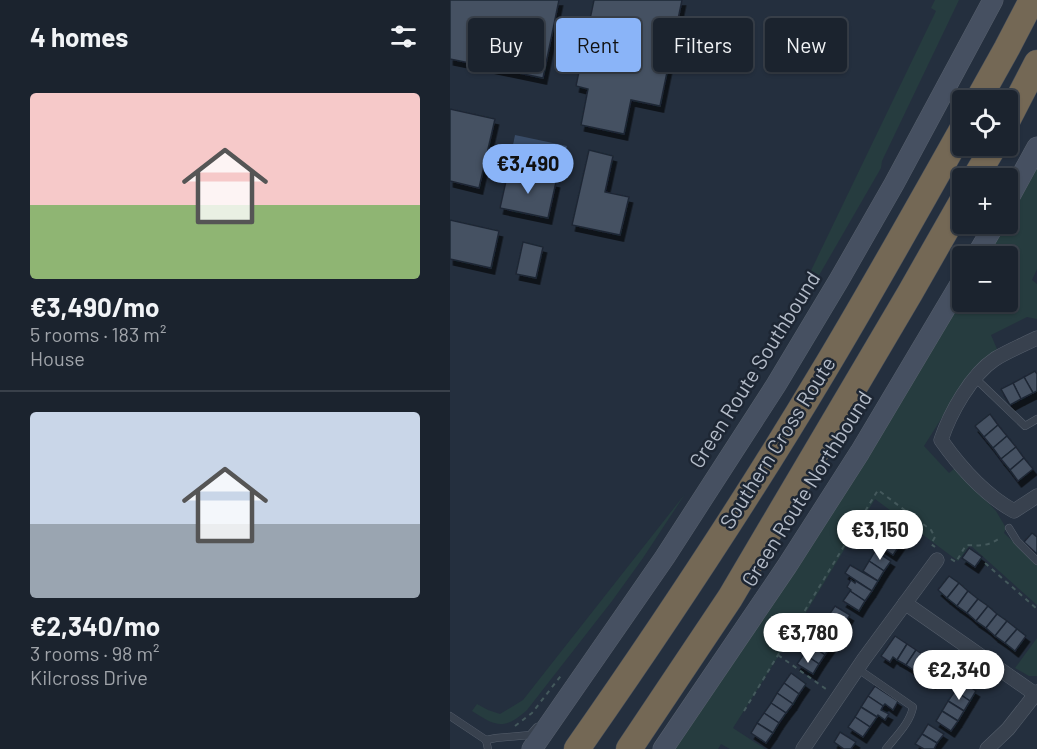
<!DOCTYPE html>
<meta charset="utf-8">
<style>
:root{--surface:#1b232e;--page:#282f3a;--text:#f1f3f6;--muted:#a0a4aa;--line:#39404a;--accent:#8ab4f8}
body{margin:0;font-family:Barlow,sans-serif;background:var(--page);color:var(--text);height:100vh;display:flex;flex-direction:column;font-size:22px;white-space:nowrap}
*{box-sizing:border-box;margin:0}
p{font-size:20px;color:var(--muted)}
.icon{flex:none;width:33px;height:33px;fill:none;stroke:currentColor;stroke-width:2;stroke-linecap:round;stroke-linejoin:round}
.map{position:relative;flex:1;overflow:hidden}
.drawer{display:flex;flex-direction:column;background:var(--surface);width:450px}
.drawer>*{flex:none}
.banner{position:absolute;left:18px;top:18px;width:478px;height:54px;display:flex;gap:12px}
.fabs{position:absolute;left:502px;top:90px;display:grid;gap:12px}
.fabs a{display:grid;place-items:center;width:66px;height:66px;border-radius:6px;background:var(--surface);box-shadow:0 2px 4px #0004,0 0 0 2px var(--line);font-size:30px}
.price{position:absolute;translate:-50% -51px;padding:0 14px;border-radius:21px;background:#fff;color:#222;font-size:20px;line-height:39px;filter:drop-shadow(0 2px 3px #0008)}
.price::after{content:'';position:absolute;left:50%;top:36px;width:18px;height:14px;margin-left:-9px;background:inherit;clip-path:polygon(0 0,100% 0,50% 100%)}
.price.active{background:var(--accent);color:#111}
ul{padding:0;list-style:none}
li{display:grid;align-content:center;gap:12px;height:318px;padding:0 30px}
li+li{border-top:2px solid var(--line)}
li span{display:grid;place-items:center;height:186px;border-radius:6px;color:#555}
li>.icon{margin-inline-start:auto}
span .icon{width:108px;height:108px;fill:#fffc;stroke-width:1}
li b{font-size:26px}
h2{display:flex;justify-content:space-between;align-items:center;height:72px;padding:0 30px;font-size:26px}
.chip{padding:0 21px;border-radius:6px;background:var(--surface);box-shadow:0 2px 4px #0004,0 0 0 2px var(--line);font-size:21px;line-height:54px}
.chip.active{background:var(--accent);color:#111}
main{display:flex;flex:1;min-height:0}
.map>svg:first-child{display:block}
.green{fill:#263c3f}
.water{fill:#394c67}
.building{fill:#455162;stroke:#1f2835;stroke-width:1.5;filter:url(#shadow)}
.lines{fill:none;stroke-linecap:round;stroke-linejoin:round}
.service-casing{stroke:#565f6c;stroke-width:8}
.minor-casing{stroke:#565f6c;stroke-width:15}
.secondary-casing{stroke:#565f6c;stroke-width:21}
.motorway-casing{stroke:#434c59;stroke-width:27}
.path{stroke:#44595c;stroke-width:2;stroke-dasharray:4.5 4.5;stroke-linecap:butt}
.service{stroke:#38414e;stroke-width:7}
.minor{stroke:#38414e;stroke-width:14}
.secondary{stroke:#465061;stroke-width:20}
.motorway{stroke:#746855;stroke-width:26}
.labels{text-anchor:middle;stroke-width:5;stroke-linejoin:round;paint-order:stroke}
.street-label{font-size:21px;fill:#b4bcc9;stroke:#1d2633}
</style>
<main>
<section class="drawer">
<h2>4 homes<svg class="icon" aria-label="filters" viewBox="0 0 24 24"><path d="M4 7h16M4 17h16"/><circle cx="9" cy="7" r="2"/><circle cx="15" cy="17" r="2"/></svg></h2>
<ul>
<li><span style="background:linear-gradient(#f6c9c9 60%,#8fb573 0)"><svg class="icon" aria-label="home" viewBox="0 0 24 24"><path d="M3 11l9-7 9 7M6 9v11h12V9"/></svg></span><div><b>€3,490/mo</b><p>5 rooms · 183 m²</p><p>House</p></div></li>
<li><span style="background:linear-gradient(#c9d6e8 60%,#9aa5b1 0)"><svg class="icon" aria-label="home" viewBox="0 0 24 24"><path d="M3 11l9-7 9 7M6 9v11h12V9"/></svg></span><div><b>€2,340/mo</b><p>3 rooms · 98 m²</p><p>Kilcross Drive</p></div></li>
</ul>
</section>
<div class="map">
<svg width="587" height="749" viewBox="0 0 587 749">
<defs>
<filter id="shadow"><feDropShadow dx="3.5" dy="6" stdDeviation="0" flood-color="#0009"/></filter>
</defs>
<rect width="100%" height="100%" fill="#242f3e"/>
<g class="green">
<path d="M485,0H509L432,161L431,168L319,362H317L486,11L481,8Z"/>
<path d="M587,165V269L582,280L587,284V319L577,317L541,335L547,349L531,363L515,381L474,446L499,473L505,468L546,511L556,528L554,533L587,565V605L520,545L508,561L425,499L355,614L283,728L315,749H280L271,744L268,749H225C326,602 423,452 513,297V302H558V256H536L555,224H558V217Z"/>
<path d="M235,494L193,558L162,601L77,710C54,731 45,726 22,711L27,704L38,710L50,714L73,700Z"/>
<path d="M587,638V676H579L565,668Z"/>
</g>
<path class="water" d="M65,135L117,146L112,171L60,160Z"/>
<g class="building">
<path d="M0,0H109L93,78L0,59Z"/>
<path d="M144,0H232L210,106L181,100L174,134L131,125L138,89L126,86Z"/>
<path d="M0,109L45,119L29,188L0,181Z"/>
<path d="M139,150L163,156L155,192L179,197L170,235L122,225Z"/>
<path d="M58,172L106,182L98,218L50,208Z"/>
<path d="M0,220L49,231L41,268L0,259Z"/>
<path d="M73,242L93,247L86,278L66,274Z"/>
<path d="M585,371L587,374V391L583,393L574,377Z"/>
<path d="M574,377L583,393L571,399L563,383Z"/>
<path d="M563,383L571,399L560,405L551,389Z"/>
<path d="M540,414L548,425L534,437L525,426Z"/>
<path d="M548,425L557,436L543,448L534,437Z"/>
<path d="M557,436L566,447L551,459L543,448Z"/>
<path d="M566,447L574,458L560,470L551,459Z"/>
<path d="M574,458L583,469L568,481L560,470Z"/>
<path d="M441,517L460,529L452,542L432,530Z"/>
<path d="M436,532L452,542L443,555L428,545Z"/>
<path d="M582,533L587,537V554L574,542Z"/>
<path d="M519,548L532,557L525,567L512,558Z"/>
<path d="M425,551L441,561L434,571L419,561Z"/>
<path d="M419,561L434,571L428,581L413,571Z"/>
<path d="M400,565L428,581L422,591L395,573Z"/>
<path d="M499,576L509,583L497,598L488,590Z"/>
<path d="M401,580L405,583L406,581L422,591L415,601L400,591L401,590L397,587Z"/>
<path d="M509,583L518,591L507,606L497,598Z"/>
<path d="M400,591L415,601L409,611L393,601Z"/>
<path d="M518,591L528,599L517,613L507,606Z"/>
<path d="M528,599L538,606L526,621L517,613Z"/>
<path d="M385,606L400,615L394,625L379,615Z"/>
<path d="M538,606L547,614L536,628L526,621Z"/>
<path d="M547,614L557,621L545,636L536,628Z"/>
<path d="M379,615L394,625L388,635L372,625Z"/>
<path d="M557,621L567,629L555,643L545,636Z"/>
<path d="M372,625L388,635L382,645L366,635Z"/>
<path d="M567,629L576,636L565,651L555,643Z"/>
<path d="M366,635L382,645L375,655L360,645Z"/>
<path d="M445,636L457,644L447,660L443,657L440,662L431,656Z"/>
<path d="M457,644L466,650L456,665L447,660Z"/>
<path d="M360,645L375,655L369,664L354,654Z"/>
<path d="M466,650L475,656L465,671L456,665Z"/>
<path d="M354,654L369,664L363,674L347,664Z"/>
<path d="M475,656L484,662L473,677L465,671Z"/>
<path d="M484,662L493,668L482,683L473,677Z"/>
<path d="M341,673L356,684L349,694L334,683Z"/>
<path d="M511,681L526,691L520,701L505,691Z"/>
<path d="M334,683L349,694L343,704L327,693Z"/>
<path d="M425,686L448,701L443,710L435,704L433,706L418,696Z"/>
<path d="M505,691L520,701L514,711L498,701Z"/>
<path d="M327,693L343,704L336,713L321,703Z"/>
<path d="M418,696L433,706L431,710L439,714L435,720L428,715L427,717L411,707Z"/>
<path d="M498,701L514,711L508,721L492,711Z"/>
<path d="M321,703L336,713L329,723L314,713Z"/>
<path d="M411,707L427,717L420,727L405,717Z"/>
<path d="M492,711L508,721L501,731L486,721Z"/>
<path d="M314,713L329,723L323,733L307,723Z"/>
<path d="M405,717L420,727L413,737L398,727Z"/>
<path d="M307,723L323,733L316,743L301,733Z"/>
<path d="M478,724L494,734L487,743L472,734Z"/>
<path d="M390,732L406,742L401,749H394L384,742Z"/>
<path d="M472,734L487,743L484,749H474L465,744Z"/>
</g>
<g class="lines">
<defs>
<g id="service">
<path d="M525,378L575,426L587,419"/>
<path d="M559,528L567,541L587,561"/>
<path d="M408,669L463,707C460,723 446,736 436,749"/>
<path d="M0,716L36,740L38,749"/>
<path d="M36,740L46,738L80,735L87,727"/>
</g>
<g id="minor">
<path d="M587,338C573,345 558,351 545,359C521,375 500,413 491,440C510,467 535,495 564,511L587,496"/>
<path d="M455,603L585,694"/>
<path d="M353,749L414,659L487,560"/>
<path d="M537,749L558,729L587,692"/>
</g>
<g id="secondary">
<path d="M558,200L587,147"/>
<path d="M526,256L545,224"/>
<path d="M82,749L215,557L326,385L389,280L444,184L543,0"/>
<path d="M213,749L337,566L410,452L513,279"/>
</g>
<g id="motorway">
<path d="M528,100L557,48L582,0"/>
<path d="M558,119L587,63"/>
<path d="M525,178L544,146"/>
<path d="M127,749C213,626 296,501 373,372C421,292 467,210 513,128"/>
<path d="M179,749L280,598L460,293L513,200"/>
</g>
</defs>
<use href="#service" class="service-casing"/>
<use href="#minor" class="minor-casing"/>
<use href="#secondary" class="secondary-casing"/>
<use href="#motorway" class="motorway-casing"/>
<g class="path">
<path d="M501,559L506,562L516,545C530,546 540,546 551,537"/>
<path d="M535,563L587,609"/>
<path d="M328,655L376,689"/>
<path d="M294,711L428,490L481,530L485,537L481,544L485,547"/>
<path d="M65,726L82,713L113,673"/>
</g>
<use href="#service" class="service"/>
<use href="#minor" class="minor"/>
<use href="#secondary" class="secondary"/>
<use href="#motorway" class="motorway"/>
</g>
<g class="labels">
<g class="street-label">
<text transform="translate(305 370) rotate(-58)" y="7">Green Route Southbound</text>
<text transform="translate(328 443) rotate(-58)" y="7">Southern Cross Route</text>
<text transform="translate(357 489) rotate(-58)" y="7">Green Route Northbound</text>
</g>
</g>
</svg>
<div class="fabs">
<a><svg class="icon" aria-label="locate" viewBox="0 0 24 24"><circle cx="12" cy="12" r="6"/><path d="M12 2v4M12 18v4M2 12h4M18 12h4"/></svg></a>
<a>+</a>
<a>−</a>
</div>
<b class="price active" style="left:78px;top:195px">€3,490</b>
<b class="price" style="left:430px;top:561px">€3,150</b>
<b class="price" style="left:358px;top:664px">€3,780</b>
<b class="price" style="left:509px;top:701px">€2,340</b>
<div class="banner">
<a class="chip">Buy</a>
<a class="chip active">Rent</a>
<a class="chip">Filters</a>
<a class="chip">New</a>
</div>
</div>
</main>
